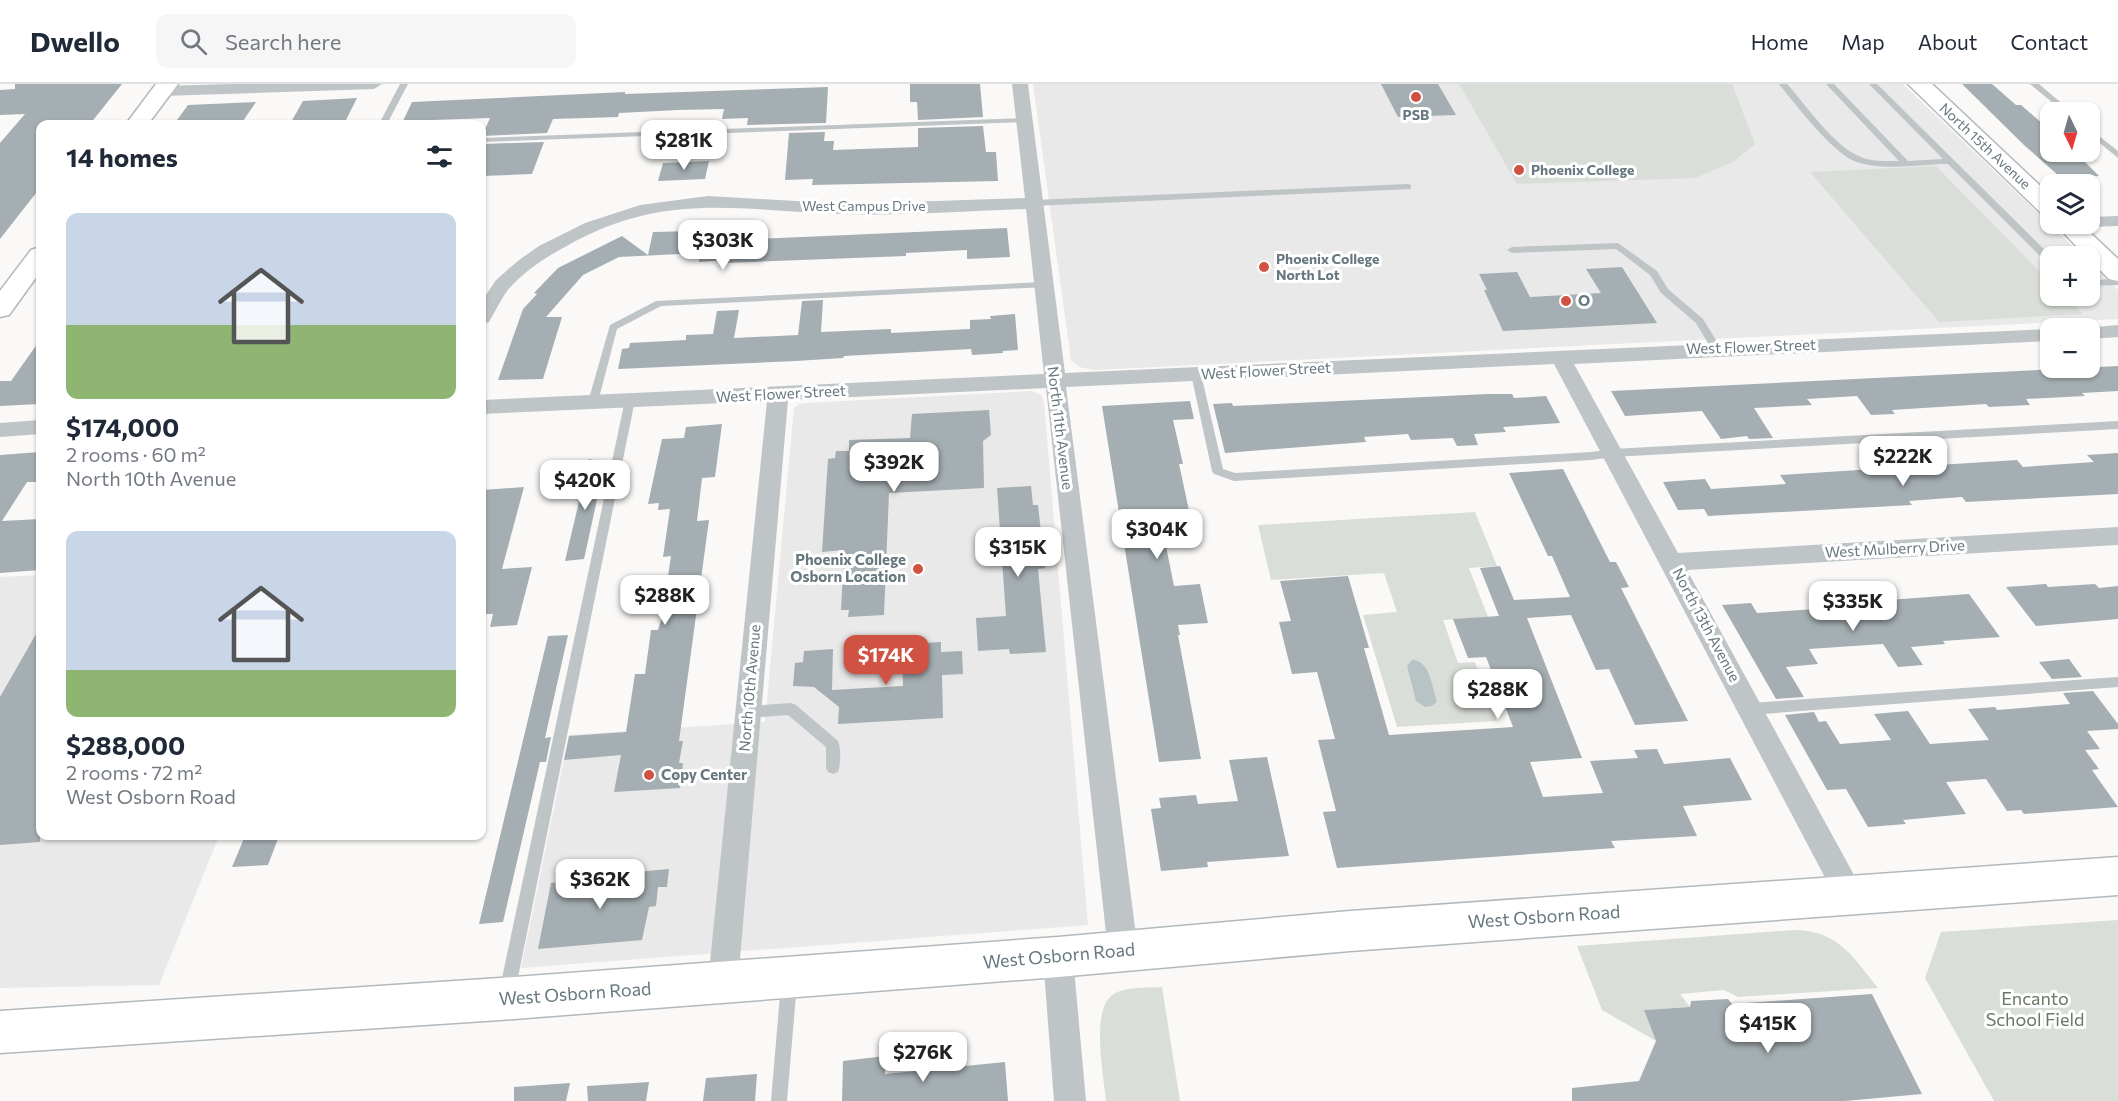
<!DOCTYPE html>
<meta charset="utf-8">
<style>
:root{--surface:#fff;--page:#f6f6f7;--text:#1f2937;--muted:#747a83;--line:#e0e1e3;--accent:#d05242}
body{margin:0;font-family:Commissioner,sans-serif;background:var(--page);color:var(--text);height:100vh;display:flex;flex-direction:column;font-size:22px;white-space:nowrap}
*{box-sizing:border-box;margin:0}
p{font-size:20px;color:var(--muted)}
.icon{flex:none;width:33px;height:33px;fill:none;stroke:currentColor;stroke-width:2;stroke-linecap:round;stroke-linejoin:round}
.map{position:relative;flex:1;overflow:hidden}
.sheet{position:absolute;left:36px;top:36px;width:450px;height:720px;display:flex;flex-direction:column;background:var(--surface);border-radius:12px;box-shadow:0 2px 4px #0004}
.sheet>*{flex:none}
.needle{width:39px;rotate:175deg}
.buttons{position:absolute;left:2040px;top:18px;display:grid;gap:12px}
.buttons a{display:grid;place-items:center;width:60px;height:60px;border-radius:12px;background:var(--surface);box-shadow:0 2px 4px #0004;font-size:30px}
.price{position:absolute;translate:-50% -51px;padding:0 14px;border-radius:12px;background:#fff;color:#222;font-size:20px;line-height:39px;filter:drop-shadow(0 2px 3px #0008)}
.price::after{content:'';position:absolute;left:50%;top:36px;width:18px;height:14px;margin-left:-9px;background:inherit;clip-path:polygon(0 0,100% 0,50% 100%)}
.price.on{background:var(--accent);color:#fff}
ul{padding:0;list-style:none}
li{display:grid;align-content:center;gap:12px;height:318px;padding:0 30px}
li span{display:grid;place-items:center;height:186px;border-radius:12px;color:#555}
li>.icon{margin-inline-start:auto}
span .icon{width:108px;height:108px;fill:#fffc;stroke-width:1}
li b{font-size:26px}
h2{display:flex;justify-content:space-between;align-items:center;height:72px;padding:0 30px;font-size:26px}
header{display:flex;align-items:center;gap:36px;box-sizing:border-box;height:84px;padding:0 30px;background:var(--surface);border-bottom:2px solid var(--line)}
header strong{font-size:28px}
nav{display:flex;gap:33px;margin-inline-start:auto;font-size:21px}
.search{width:420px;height:54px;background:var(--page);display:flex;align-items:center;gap:15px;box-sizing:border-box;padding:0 21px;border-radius:12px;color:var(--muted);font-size:22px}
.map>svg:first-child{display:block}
.built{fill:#e8e9e8}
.green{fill:#daded8}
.water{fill:#b8c3c6}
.building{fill:#a5aeb2}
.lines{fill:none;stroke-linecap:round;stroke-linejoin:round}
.secondary-casing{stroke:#b2b9bc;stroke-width:3}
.lane{fill:#bfc4c7;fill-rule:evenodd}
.street{fill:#bfc4c7;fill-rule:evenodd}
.secondary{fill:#fff;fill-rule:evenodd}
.poi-dot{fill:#d05242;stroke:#fff;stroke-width:2}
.labels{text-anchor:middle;stroke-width:6;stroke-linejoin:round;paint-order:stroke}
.far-poi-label{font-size:14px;font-weight:bold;fill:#67787f;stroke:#fff;text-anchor:start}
.far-street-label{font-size:14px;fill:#67787f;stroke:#fff}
.poi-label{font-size:15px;font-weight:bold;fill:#67787f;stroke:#fff;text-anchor:start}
.street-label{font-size:15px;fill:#67787f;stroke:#fff}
.near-street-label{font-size:18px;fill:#67787f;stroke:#fff}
.near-park-label{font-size:18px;fill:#6b7866;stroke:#fff}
</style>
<header>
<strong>Dwello</strong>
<div class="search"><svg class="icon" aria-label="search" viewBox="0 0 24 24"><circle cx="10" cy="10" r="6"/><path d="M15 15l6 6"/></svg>Search here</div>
<nav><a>Home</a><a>Map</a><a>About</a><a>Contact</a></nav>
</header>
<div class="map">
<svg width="2118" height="1017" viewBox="0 0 2118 1017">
<rect width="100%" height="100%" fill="#faf9f8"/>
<g class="built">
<path d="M1033,0H1903L2083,172H2050V212H2090V179L2118,206V235L1095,286L1079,283L1071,276Z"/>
<path d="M1032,307L1041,311L1044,318L1088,841L521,884L569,651L765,638L794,324L799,320L807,319Z"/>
<path d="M40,491V752H219L159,901L0,904V493Z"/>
</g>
<g class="green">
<path d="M1459,0H1732L1755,60L1733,78L1695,94L1517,100Z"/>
<path d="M1936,82L2050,198V212H2064L2083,230L1939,238L1810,88Z"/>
<path d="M1475,428L1497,482L1469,484L1488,533L1443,536L1458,579L1475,578L1497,637L1397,643L1363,531L1397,528L1384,489L1271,496L1258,441Z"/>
<path d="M2118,836V1017H1994L1925,894L1941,848Z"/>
<path d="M1794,846C1838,846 1853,873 1878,904L1738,913L1724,906L1680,910L1690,923L1644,926L1656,957L1602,926L1577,862Z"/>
<path d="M1162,903L1180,1017H1106C1104,992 1091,930 1111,912C1123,902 1147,904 1162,903Z"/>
</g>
<path class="water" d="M1412,576C1430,576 1432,603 1437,617L1432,622L1425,623L1416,617L1407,582Z"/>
<g class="building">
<path d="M15,0H122L90,40H40V104L0,155V59L25,30L0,31V6L15,5Z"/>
<path d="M910,0H980L983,33L918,36L917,18H910Z"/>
<path d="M1381,0H1438L1456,31L1398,33Z"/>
<path d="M1962,0H1992L2016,21H2021L2050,46V68H2075L2099,92L2088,93L2096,100H2068L2024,61Z"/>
<path d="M828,3L826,39L747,41L748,34L722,35L724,25L678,26L619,29L618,33L553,35L547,49L482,52L490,34L403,37L412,18L625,8V10Z"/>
<path d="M357,14L344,40H290L303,17Z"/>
<path d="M256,18L241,40H174L188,21Z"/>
<path d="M983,42L986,68H996L998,97L812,101L813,95L785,96L789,49L825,48L824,57H834L833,66L918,63V44Z"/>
<path d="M544,58L532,90L482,92V60Z"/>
<path d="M709,77L705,95L658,97L663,79Z"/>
<path d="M1007,144L1010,173L967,175V166L906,169V172L725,179L726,176L699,178L700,169L619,173L583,191L546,233H562L543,295L498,296L523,225L537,210L534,209L558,184L622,152L648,171L653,148L737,146L736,156Z"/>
<path d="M1622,183L1657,239L1503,247L1484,206H1487L1479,190L1517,188L1530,213L1601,209L1586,185Z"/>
<path d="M823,216L821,248L891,245V249L970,245V236L991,235L990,232L1015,230L1018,266L1003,267V269L972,271L971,265L844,272L843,274L796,277L618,285L622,265L629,264L630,259L686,256V251L713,250L717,227L739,226L734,254L798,251L802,217Z"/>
<path d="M40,256V320L0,322V297H11Z"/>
<path d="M2118,282V307L2082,309L2085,312L2026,315L2030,321L1989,323L1986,320L1892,326L1895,330L1871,331L1857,312L1807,315L1812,321L1754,324L1773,354L1749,355L1747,352L1721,355L1702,327L1625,332L1611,307Z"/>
<path d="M1488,310H1512L1514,314L1546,312L1560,339L1503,343L1506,348L1474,350L1478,361L1457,362L1453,354L1411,356L1408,350L1364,353L1366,358L1225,369L1213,320L1232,319L1233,322Z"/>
<path d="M1190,317L1194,335L1173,336L1183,380H1179L1193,445L1163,447L1174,502L1200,500L1208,539L1178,541L1180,551H1178L1201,675L1159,678L1102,322Z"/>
<path d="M989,326L991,351L983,357L984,404L889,409L884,531L848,533L849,526H841L844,466L822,468L828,375L835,374L836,367H849V356L910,354L912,330Z"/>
<path d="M722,340L715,393L702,394L697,437L709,436L679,657H683L679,679H683L680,704L614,708L621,671L564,676L569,652L626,648L635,590H645L651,546H658L662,533L671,472L663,473L670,425L658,426L659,419L648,420L662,355L684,354L686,343Z"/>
<path d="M40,368V398H27L2,437L40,435V486L0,489V371Z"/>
<path d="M2118,369V410L1966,418L1962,413L1909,417L1912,421L1708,432L1704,425L1678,426L1663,398L1705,395L1711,405L1786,400L1780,391L2017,376L2023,383L2094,378L2087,371Z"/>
<path d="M589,375L605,379L584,475L565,477Z"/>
<path d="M1563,385L1610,478H1616L1629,503L1621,504L1688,637L1635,641L1609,585L1596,586L1571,531L1527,534L1582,674L1530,678L1543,713L1603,709L1590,677L1638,674L1634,666L1657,665L1664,680L1730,674L1752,716L1683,722L1697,752L1611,757L1615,764L1337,784L1323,728L1336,727L1318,656L1335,655L1317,588L1292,590L1279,538L1291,537L1280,497L1348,492L1369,564H1364L1389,651L1513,643L1486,573L1468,574L1453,535L1499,532L1480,484L1500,482L1514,516L1570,513L1552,472H1548L1509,389Z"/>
<path d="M1031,402L1033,421H1038L1045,484L1038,485L1046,568L1010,570L1009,565L978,567L976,534L1006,532L997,404Z"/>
<path d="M524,403L502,485L532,483L517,541L490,543L493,530H482V406Z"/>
<path d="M2046,500L2048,503L2095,500L2099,504L2118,502V535L2036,542L2006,503Z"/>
<path d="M1969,510L2000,553L1943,557L1945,560L1911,563L1923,581L1898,583L1883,560L1809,565L1818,580L1786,583L1804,613L1776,615L1722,521L1751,519L1757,529L1817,525L1813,518L1846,516L1848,519Z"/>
<path d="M40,543V758L0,761V613Z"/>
<path d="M568,551L545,654L551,653L546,678H540L503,838L479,840L548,552Z"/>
<path d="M941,558V568L962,567L963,590L942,591L943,634L838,640L839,623L814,603L793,602L795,579L803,578L804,567L833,565L832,606L903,602L902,560Z"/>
<path d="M2069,575L2082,593L2052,595L2039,578Z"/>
<path d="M2093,607L2118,640V645L2087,647L2100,665L2085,666L2099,685L2092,686L2118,723L2024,730L2021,726L2007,727L1986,695L1946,698L1966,730L1903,736L1906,740L1868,743L1846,705L1827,706L1785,631L1814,628L1819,638L1826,637L1840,660L1891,656L1874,630L1908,627L1930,660L1989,656L1968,625L1995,623L1997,626L2070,620L2063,609Z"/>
<path d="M1267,673L1289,772L1207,778L1208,783L1161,787L1151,725L1161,724L1159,714L1196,711L1198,720L1238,717L1229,676Z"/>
<path d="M245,752H279L268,781L232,783Z"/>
<path d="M669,785L667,803H658L656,822L649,823L642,856L538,865L551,799L635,793L636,788Z"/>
<path d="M1872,910L1922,1010L1845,1017H1572V1004L1639,997L1656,957L1644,926L1690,923L1691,917L1728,915L1732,920Z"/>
<path d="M885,972V990L1005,978L1008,1017H842L843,977Z"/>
<path d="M757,990L755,1017H703L706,994Z"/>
<path d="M649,998L646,1017H588L587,1002Z"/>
<path d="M570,999L566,1017H514V1003Z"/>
</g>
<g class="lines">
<defs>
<g id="secondary">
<path d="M156,0H178L148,40H126Z"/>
<path d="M1908,0H1932L2050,111V131L2041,129Z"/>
<path d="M2055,140H2081L2118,175V197L2109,195L2090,176V172H2086Z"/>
<path d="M40,163V188L9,231L0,233V207L31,166Z"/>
<path d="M2118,773V811L1350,867L1058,893L500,936L0,969V927L500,894L1058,853L1350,827Z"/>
</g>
</defs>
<use href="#secondary" class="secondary-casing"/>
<g class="lane">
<path d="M400,0H408L387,40H379Z"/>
<path d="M1779,0H1787C1807,22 1834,63 1861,73C1873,78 1887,77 1899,77L1826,0H1834L1908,77L1943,75L1869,0H1877L2051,172L2050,180L2047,179L1948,80C1918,80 1883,88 1854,77C1830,66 1796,21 1779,0Z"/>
<path d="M2030,0H2039L2072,28H2064Z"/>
<path d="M1025,34L1029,36L1028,38L482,58V54Z"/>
<path d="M2090,45L2118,67V74L2090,51Z"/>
<path d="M1408,100L1411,101V105L1034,122L1030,119L1034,116Z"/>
<path d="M1618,159L1657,187L1668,205L1703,235L1721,264L1720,266H1712L1696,239L1661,209L1650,191L1616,165L1512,169L1507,166L1512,163Z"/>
<path d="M2118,195V201L2090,202V196Z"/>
<path d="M1042,198L1047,201L1045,203L661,222L617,245L598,318L593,322L588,318L610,241L656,217Z"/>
<path d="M1196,287L1201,290L1223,385L1235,389L1591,368L1613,365L2118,337V345L1613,373L1591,376L1234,397L1214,390L1212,387L1191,290Z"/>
<path d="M630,312L635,316L515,908L512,913L507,916L502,913L499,908L625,316Z"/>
<path d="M2118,593V603L1750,631L1745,629L1744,625L1745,621L1750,619Z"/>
<path d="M791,619L796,621L838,657C841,665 841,680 838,688L833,690L828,688L826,684V663L788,631L748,634L743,632L742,628L743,624L748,622Z"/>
<path d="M789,891L794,894L797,899L787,1017H771L781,899L784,894Z"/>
</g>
<g class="street">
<path d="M231,0H382L374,5L162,12L154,7L162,2Z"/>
<path d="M1012,0H1028L1065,289L2050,245V257L1574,280L1678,469L2118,443V461L1687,486L1859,800L1863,810L1859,820L1849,824L1839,820L1554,280L1066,303L1138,867L1134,877L1123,882L1112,877L1108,867L1046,304L788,316L738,898L734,909L723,913L712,909L708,898L767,317L482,330V316L1044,290L1026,125C965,127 904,132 844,130C739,127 663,106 565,163C544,174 522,189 507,207C500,217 495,228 489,238L482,240V217L496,196L519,176L539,162L585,139L640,121L708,112L847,120L1025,114Z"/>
<path d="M2118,132V142L2090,143L2082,140H2090V133Z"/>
<path d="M2118,241V253L2090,255V244H2083Z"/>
<path d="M40,336V350L0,353V339Z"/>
<path d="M1058,858L1069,863L1073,873L1086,1017H1054L1043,873L1047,863Z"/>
</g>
<use href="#secondary" class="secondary"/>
</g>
<g class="poi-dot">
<circle cx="1416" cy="13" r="6"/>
<circle cx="1519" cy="86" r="6"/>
<circle cx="1264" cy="183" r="6"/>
<circle cx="1566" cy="217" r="6"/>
<circle cx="918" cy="485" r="6"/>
<circle cx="649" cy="691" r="6"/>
</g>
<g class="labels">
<g class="far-poi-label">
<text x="1416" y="36" text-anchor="middle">PSB</text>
<text x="1531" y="91">Phoenix College</text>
<text x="1276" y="180">Phoenix College<tspan x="1276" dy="16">North Lot</tspan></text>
</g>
<g class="far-street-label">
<text transform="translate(1985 62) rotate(43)" y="5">North 15th Avenue</text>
<text x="864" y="127">West Campus Drive</text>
</g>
<g class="poi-label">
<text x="1578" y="222">O</text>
<text x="906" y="481" text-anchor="end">Phoenix College<tspan x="906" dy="17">Osborn Location</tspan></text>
<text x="661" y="696">Copy Center</text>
</g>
<g class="street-label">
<text transform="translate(1751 263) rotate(-2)" y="5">West Flower Street</text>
<text transform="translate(1266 287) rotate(-3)" y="5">West Flower Street</text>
<text transform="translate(781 310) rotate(-3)" y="5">West Flower Street</text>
<text transform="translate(1060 344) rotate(83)" y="5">North 11th Avenue</text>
<text transform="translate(1895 465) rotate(-3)" y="5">West Mulberry Drive</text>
<text transform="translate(1706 541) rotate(62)" y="5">North 13th Avenue</text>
<text transform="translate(750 604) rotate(-85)" y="5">North 10th Avenue</text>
</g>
<g class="near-street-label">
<text transform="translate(1544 833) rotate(-4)" y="6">West Osborn Road</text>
<text transform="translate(1059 872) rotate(-5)" y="6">West Osborn Road</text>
<text transform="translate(575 910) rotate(-4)" y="6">West Osborn Road</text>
</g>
<g class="near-park-label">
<text x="2035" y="921">Encanto<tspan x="2035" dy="21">School Field</tspan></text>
</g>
</g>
</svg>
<div class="buttons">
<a><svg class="needle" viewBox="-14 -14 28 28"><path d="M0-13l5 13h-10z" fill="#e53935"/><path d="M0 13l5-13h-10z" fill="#747a83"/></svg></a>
<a><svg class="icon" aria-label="layers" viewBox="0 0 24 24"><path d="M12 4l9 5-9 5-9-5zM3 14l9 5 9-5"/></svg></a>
<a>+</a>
<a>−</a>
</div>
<b class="price" style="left:684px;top:87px">$281K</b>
<b class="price" style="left:723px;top:187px">$303K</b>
<b class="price" style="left:1903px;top:403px">$222K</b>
<b class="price" style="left:894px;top:409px">$392K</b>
<b class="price" style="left:585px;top:427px">$420K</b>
<b class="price" style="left:1157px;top:476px">$304K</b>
<b class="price" style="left:1018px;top:494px">$315K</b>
<b class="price" style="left:665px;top:542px">$288K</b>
<b class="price" style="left:1853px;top:548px">$335K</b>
<b class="price on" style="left:886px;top:602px">$174K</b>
<b class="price" style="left:1498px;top:636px">$288K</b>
<b class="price" style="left:600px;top:826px">$362K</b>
<b class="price" style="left:1768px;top:970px">$415K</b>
<b class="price" style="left:923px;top:999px">$276K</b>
<section class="sheet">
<h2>14 homes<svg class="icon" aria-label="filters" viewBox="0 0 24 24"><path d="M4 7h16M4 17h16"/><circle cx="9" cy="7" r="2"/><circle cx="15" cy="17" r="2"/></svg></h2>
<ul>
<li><span style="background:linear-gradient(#c9d6e8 60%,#8fb573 0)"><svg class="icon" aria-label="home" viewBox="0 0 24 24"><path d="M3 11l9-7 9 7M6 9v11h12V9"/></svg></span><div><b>$174,000</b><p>2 rooms · 60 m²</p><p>North 10th Avenue</p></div></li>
<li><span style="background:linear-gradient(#c9d6e8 75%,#8fb573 0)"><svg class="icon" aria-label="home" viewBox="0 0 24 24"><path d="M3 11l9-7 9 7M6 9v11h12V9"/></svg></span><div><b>$288,000</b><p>2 rooms · 72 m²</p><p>West Osborn Road</p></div></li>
</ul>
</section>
</div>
